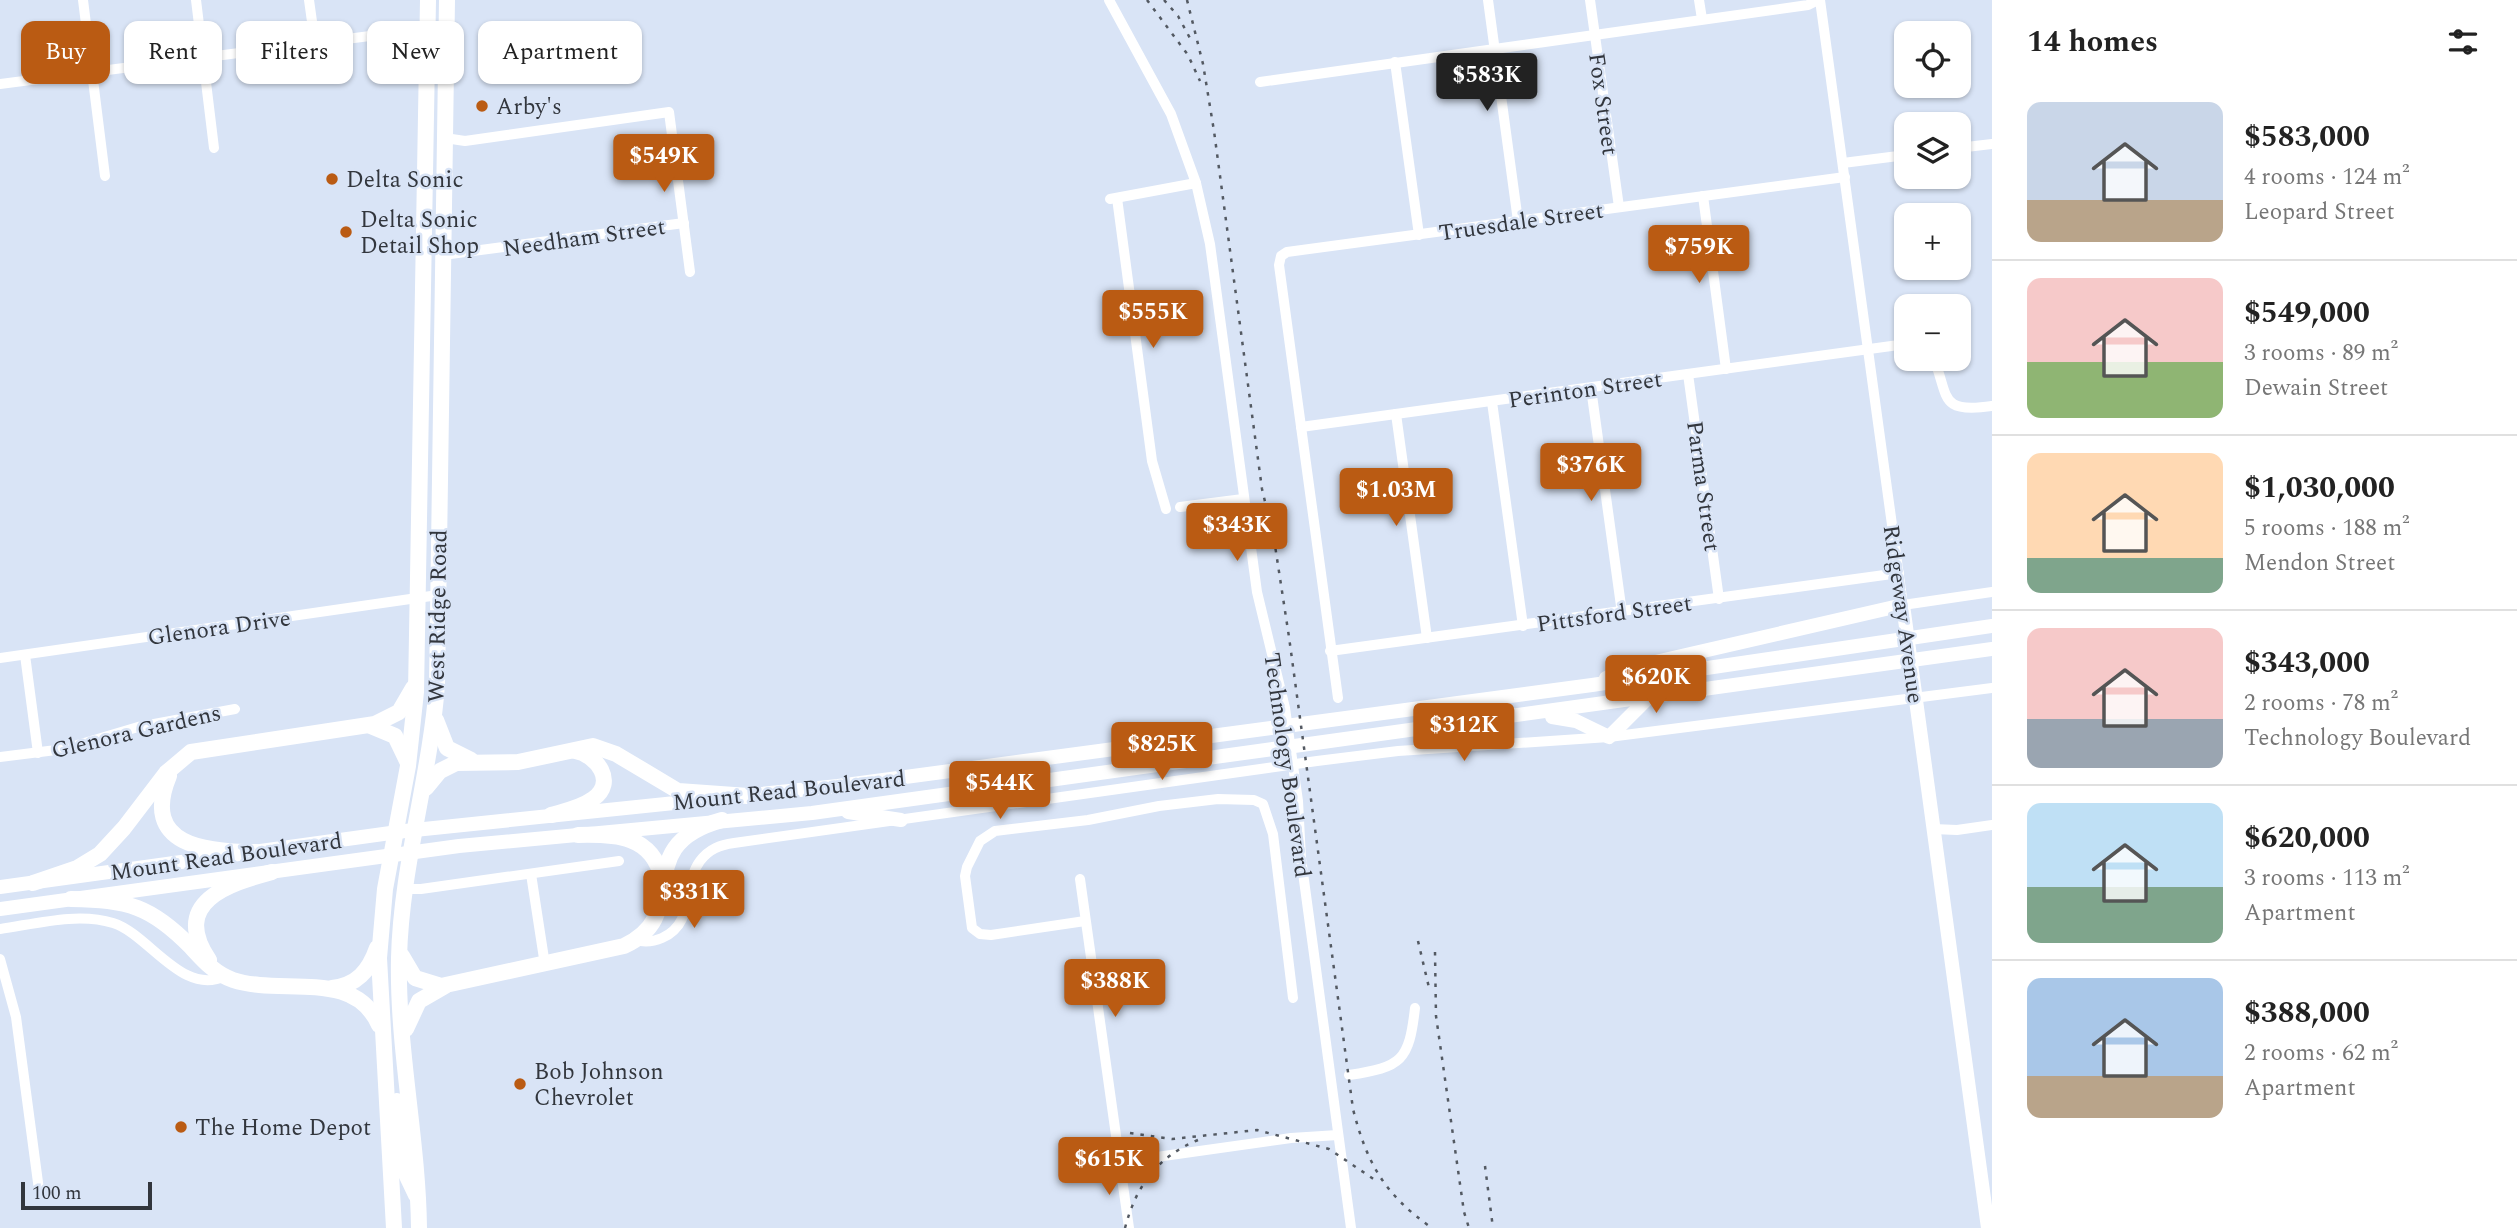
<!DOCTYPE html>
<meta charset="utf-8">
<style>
:root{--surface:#fff;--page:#f6f6f6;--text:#222;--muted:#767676;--line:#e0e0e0;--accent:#ba5b13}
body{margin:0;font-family:Spectral,serif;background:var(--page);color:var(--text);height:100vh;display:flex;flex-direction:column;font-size:26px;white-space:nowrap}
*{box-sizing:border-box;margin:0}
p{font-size:23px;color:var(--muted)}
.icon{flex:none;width:38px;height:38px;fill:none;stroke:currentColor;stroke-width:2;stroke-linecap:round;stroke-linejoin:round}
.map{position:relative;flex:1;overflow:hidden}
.side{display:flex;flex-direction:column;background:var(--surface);width:525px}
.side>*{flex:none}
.hud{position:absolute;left:21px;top:21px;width:665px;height:63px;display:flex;gap:14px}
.buttons{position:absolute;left:1894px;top:21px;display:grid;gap:14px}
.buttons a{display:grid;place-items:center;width:77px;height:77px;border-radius:14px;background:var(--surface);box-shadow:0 2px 5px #0004;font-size:35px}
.scale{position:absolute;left:21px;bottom:18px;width:131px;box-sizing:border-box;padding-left:7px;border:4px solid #32363d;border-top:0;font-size:19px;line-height:24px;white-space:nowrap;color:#32363d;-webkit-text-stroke:5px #d9e4f6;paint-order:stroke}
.price{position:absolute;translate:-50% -60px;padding:0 16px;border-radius:7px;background:var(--accent);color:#fff;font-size:23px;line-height:46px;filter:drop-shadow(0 2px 4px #0008)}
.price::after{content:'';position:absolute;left:50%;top:42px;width:21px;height:16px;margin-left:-10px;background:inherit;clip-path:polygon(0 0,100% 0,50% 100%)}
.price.current{background:#222;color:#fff}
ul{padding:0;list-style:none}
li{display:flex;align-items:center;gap:21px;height:175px;padding:0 35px}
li+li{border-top:2px solid var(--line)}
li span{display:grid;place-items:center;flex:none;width:196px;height:140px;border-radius:14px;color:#555}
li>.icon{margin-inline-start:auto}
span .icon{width:84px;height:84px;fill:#fffc;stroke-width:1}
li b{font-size:30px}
h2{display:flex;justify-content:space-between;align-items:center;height:84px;padding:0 35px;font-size:30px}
.tag{padding:0 24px;border-radius:14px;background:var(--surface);box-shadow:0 2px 5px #0004;font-size:24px;line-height:63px}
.tag.current{background:var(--accent);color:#fff}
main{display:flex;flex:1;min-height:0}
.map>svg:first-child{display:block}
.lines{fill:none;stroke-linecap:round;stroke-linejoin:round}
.minor{stroke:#fff;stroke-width:10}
.major{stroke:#fff;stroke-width:14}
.highway{stroke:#fff;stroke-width:16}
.rail{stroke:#535962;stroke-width:2.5;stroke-dasharray:3.5 7;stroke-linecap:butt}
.poi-dot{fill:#ba5b13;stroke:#d9e4f6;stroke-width:2.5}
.labels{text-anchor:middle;stroke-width:5;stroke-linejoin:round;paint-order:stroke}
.street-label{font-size:23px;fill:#32363d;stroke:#d9e4f6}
.poi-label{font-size:23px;fill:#32363d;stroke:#d9e4f6;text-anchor:start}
</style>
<main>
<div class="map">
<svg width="1992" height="1228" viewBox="0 0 1992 1228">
<rect width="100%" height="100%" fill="#d9e4f6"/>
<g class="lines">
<g class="minor">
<path d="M83,0L105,176"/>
<path d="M196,0L214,148"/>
<path d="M309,0L315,43"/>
<path d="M1109,0L1171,114L1196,183L1210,244L1257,592L1285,708L1298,801L1301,858L1351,1228"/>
<path d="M1488,0L1518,221"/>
<path d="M1590,0L1619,207"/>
<path d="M1699,0L1702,19"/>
<path d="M1820,0L1903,605L1992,592"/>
<path d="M1395,62L1419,235"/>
<path d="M1260,82L1808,5L1818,0"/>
<path d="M0,84L447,26"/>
<path d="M445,138L465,141L669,112L690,272"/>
<path d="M1958,148L1992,144"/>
<path d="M1843,163L1906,155"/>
<path d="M1703,196L1726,369"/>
<path d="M1117,198L1152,461L1166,509"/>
<path d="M1110,199L1196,183"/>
<path d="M443,255L684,223"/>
<path d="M1934,359C1949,397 1939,414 1992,406"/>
<path d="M1688,374L1719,599"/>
<path d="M1591,388L1622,613"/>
<path d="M1492,402L1523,626"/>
<path d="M1396,414L1427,638"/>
<path d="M1301,427L1906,344"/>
<path d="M1180,507L1243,499"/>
<path d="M1330,651L1899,573"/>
<path d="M25,655L38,753"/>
<path d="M0,658L438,595"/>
<path d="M1338,698L1279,265L1281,256L1287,252L1845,177"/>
<path d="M0,757L64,749L138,727L235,709"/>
<path d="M1933,829L1957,830L1992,825"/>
<path d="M531,874L545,965"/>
<path d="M1080,879L1129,1228"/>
<path d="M405,889H421L619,861"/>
<path d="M1085,921L991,935L980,934L972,928L965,876L967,867L980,841L995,831L1088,820L1159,806L1218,799L1254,800L1263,804L1273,834L1293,998"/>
<path d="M0,929C35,924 78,912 113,923C149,934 182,997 225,976"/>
<path d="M635,940C645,943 653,942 662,938C696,923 682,885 700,861C709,849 720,845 734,843L1317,761L1398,751L1609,737L1992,688"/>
<path d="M0,959L16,1017L39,1190"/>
<path d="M1349,1075C1402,1067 1409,1061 1415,1008"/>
<path d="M1121,1162L1291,1138L1338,1135"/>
</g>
<g class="major">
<path d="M1606,678L1625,669L1903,605L1988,1228"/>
<path d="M1552,717L1576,721L1609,737L1646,700"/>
<path d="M848,812L901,820"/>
<path d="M0,887L405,831L838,786L1592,685L1992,626"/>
<path d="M0,909L459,846L812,813L1992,649"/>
</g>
<g class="highway">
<path d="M436,720L447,748L471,760"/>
<path d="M371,726L395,736L407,761"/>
<path d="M169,776C140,846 206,852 256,852"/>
<path d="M426,788L440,771L456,763L518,762L593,746L616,754L678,791L748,796"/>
<path d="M551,815C565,811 581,808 593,799C617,782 597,755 575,751"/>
<path d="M578,835C615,834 653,835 662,879"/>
<path d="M33,883L77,868L100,854L124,828L166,773L191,752L375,724L399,712L413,688"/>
<path d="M71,899C128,900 151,906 191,947C203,960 215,974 233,980C281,996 354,968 379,1025"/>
<path d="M402,956L415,978L441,986L624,946C695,913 627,846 722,820"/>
<path d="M209,960C170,902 228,884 272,872"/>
<path d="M332,988C357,985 369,971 377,948"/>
<path d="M406,1029L419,1001L445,986"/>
<path d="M397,1101L406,1174L416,1195"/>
<path d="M394,1228L379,958L385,889L408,766L416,692L428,0"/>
<path d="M419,1228C418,1138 397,1049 399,958C401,867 430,777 437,685L447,0"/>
</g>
<g class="rail">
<path d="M1147,0L1188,55L1200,81"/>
<path d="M1164,0L1178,16L1191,40"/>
<path d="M1187,0L1203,64L1214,131L1262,489L1274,539L1289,637L1353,1109C1367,1164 1385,1195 1432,1228"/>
<path d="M1418,941L1430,992"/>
<path d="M1435,952L1436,1016L1464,1212L1469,1228"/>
<path d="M1130,1133L1172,1139L1257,1130L1329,1149L1378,1182"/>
<path d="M1485,1166L1493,1228"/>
<path d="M1125,1228C1136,1186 1157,1157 1198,1140"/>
</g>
</g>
<g class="poi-dot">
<circle cx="482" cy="106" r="7"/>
<circle cx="332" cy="179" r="7"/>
<circle cx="346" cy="232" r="7"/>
<circle cx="520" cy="1084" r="7"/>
<circle cx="181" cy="1127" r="7"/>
</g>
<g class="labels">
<g class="street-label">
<text transform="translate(1604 104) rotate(82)" y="8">Fox Street</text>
<text transform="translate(1521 221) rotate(-8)" y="8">Truesdale Street</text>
<text transform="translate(584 237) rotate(-8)" y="8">Needham Street</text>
<text transform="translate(1585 389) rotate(-8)" y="8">Perinton Street</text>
<text transform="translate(1704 486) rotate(82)" y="8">Parma Street</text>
<text transform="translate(1614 613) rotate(-8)" y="8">Pittsford Street</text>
<text transform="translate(1904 614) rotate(82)" y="8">Ridgeway Avenue</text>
<text transform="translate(437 616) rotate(-89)" y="8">West Ridge Road</text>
<text transform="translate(219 627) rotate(-8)" y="8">Glenora Drive</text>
<text transform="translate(136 731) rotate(-13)" y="8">Glenora Gardens</text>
<text transform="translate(1288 765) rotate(82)" y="8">Technology Boulevard</text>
<text transform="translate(789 790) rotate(-6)" y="8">Mount Read Boulevard</text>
<text transform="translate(226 856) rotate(-8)" y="8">Mount Read Boulevard</text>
</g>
<g class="poi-label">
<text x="496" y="114">Arby's</text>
<text x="346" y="187">Delta Sonic</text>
<text x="360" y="227">Delta Sonic<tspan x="360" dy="26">Detail Shop</tspan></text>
<text x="534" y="1079">Bob Johnson<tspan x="534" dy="26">Chevrolet</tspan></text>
<text x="195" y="1135">The Home Depot</text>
</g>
</g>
</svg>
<div class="buttons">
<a><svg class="icon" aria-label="locate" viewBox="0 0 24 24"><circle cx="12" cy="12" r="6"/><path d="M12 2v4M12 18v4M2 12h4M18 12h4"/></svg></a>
<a><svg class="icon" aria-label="layers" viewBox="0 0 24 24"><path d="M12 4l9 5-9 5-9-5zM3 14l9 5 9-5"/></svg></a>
<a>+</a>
<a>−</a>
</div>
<div class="scale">100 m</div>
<b class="price current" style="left:1487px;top:113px">$583K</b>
<b class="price" style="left:664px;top:194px">$549K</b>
<b class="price" style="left:1699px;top:285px">$759K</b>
<b class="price" style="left:1153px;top:350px">$555K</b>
<b class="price" style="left:1591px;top:503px">$376K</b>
<b class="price" style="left:1396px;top:528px">$1.03M</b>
<b class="price" style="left:1237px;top:563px">$343K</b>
<b class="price" style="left:1656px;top:715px">$620K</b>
<b class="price" style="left:1464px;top:763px">$312K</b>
<b class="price" style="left:1162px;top:782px">$825K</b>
<b class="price" style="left:1000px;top:821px">$544K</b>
<b class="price" style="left:694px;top:930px">$331K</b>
<b class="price" style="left:1115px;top:1019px">$388K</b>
<b class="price" style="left:1109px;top:1197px">$615K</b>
<div class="hud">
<a class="tag current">Buy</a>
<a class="tag">Rent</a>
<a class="tag">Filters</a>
<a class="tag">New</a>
<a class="tag">Apartment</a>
</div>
</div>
<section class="side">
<h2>14 homes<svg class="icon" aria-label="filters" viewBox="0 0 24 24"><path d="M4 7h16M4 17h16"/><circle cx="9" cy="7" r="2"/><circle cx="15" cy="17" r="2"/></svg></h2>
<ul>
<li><span style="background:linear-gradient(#c9d6e8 70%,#b9a48a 0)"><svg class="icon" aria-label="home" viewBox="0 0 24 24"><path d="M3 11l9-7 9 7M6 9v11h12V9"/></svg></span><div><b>$583,000</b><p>4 rooms · 124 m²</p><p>Leopard Street</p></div></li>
<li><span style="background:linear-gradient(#f6c9c9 60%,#8fb573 0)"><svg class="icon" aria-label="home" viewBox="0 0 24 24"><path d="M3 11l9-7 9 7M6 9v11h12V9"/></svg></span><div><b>$549,000</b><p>3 rooms · 89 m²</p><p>Dewain Street</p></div></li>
<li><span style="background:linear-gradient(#ffd9b3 75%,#7fa58c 0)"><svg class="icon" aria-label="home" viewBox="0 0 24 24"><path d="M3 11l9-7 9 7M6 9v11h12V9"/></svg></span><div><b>$1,030,000</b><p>5 rooms · 188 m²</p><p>Mendon Street</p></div></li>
<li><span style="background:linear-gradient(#f6c9c9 65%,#9aa5b1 0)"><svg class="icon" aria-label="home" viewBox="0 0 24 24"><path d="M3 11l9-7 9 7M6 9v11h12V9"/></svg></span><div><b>$343,000</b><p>2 rooms · 78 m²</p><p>Technology Boulevard</p></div></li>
<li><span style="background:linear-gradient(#bfe0f5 60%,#7fa58c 0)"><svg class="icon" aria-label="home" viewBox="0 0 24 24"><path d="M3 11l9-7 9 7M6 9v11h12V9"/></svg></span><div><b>$620,000</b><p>3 rooms · 113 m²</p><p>Apartment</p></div></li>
<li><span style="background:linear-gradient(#a9c7e8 70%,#b9a48a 0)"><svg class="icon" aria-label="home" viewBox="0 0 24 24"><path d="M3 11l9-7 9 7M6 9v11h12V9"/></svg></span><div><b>$388,000</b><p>2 rooms · 62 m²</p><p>Apartment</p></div></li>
</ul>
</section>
</main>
